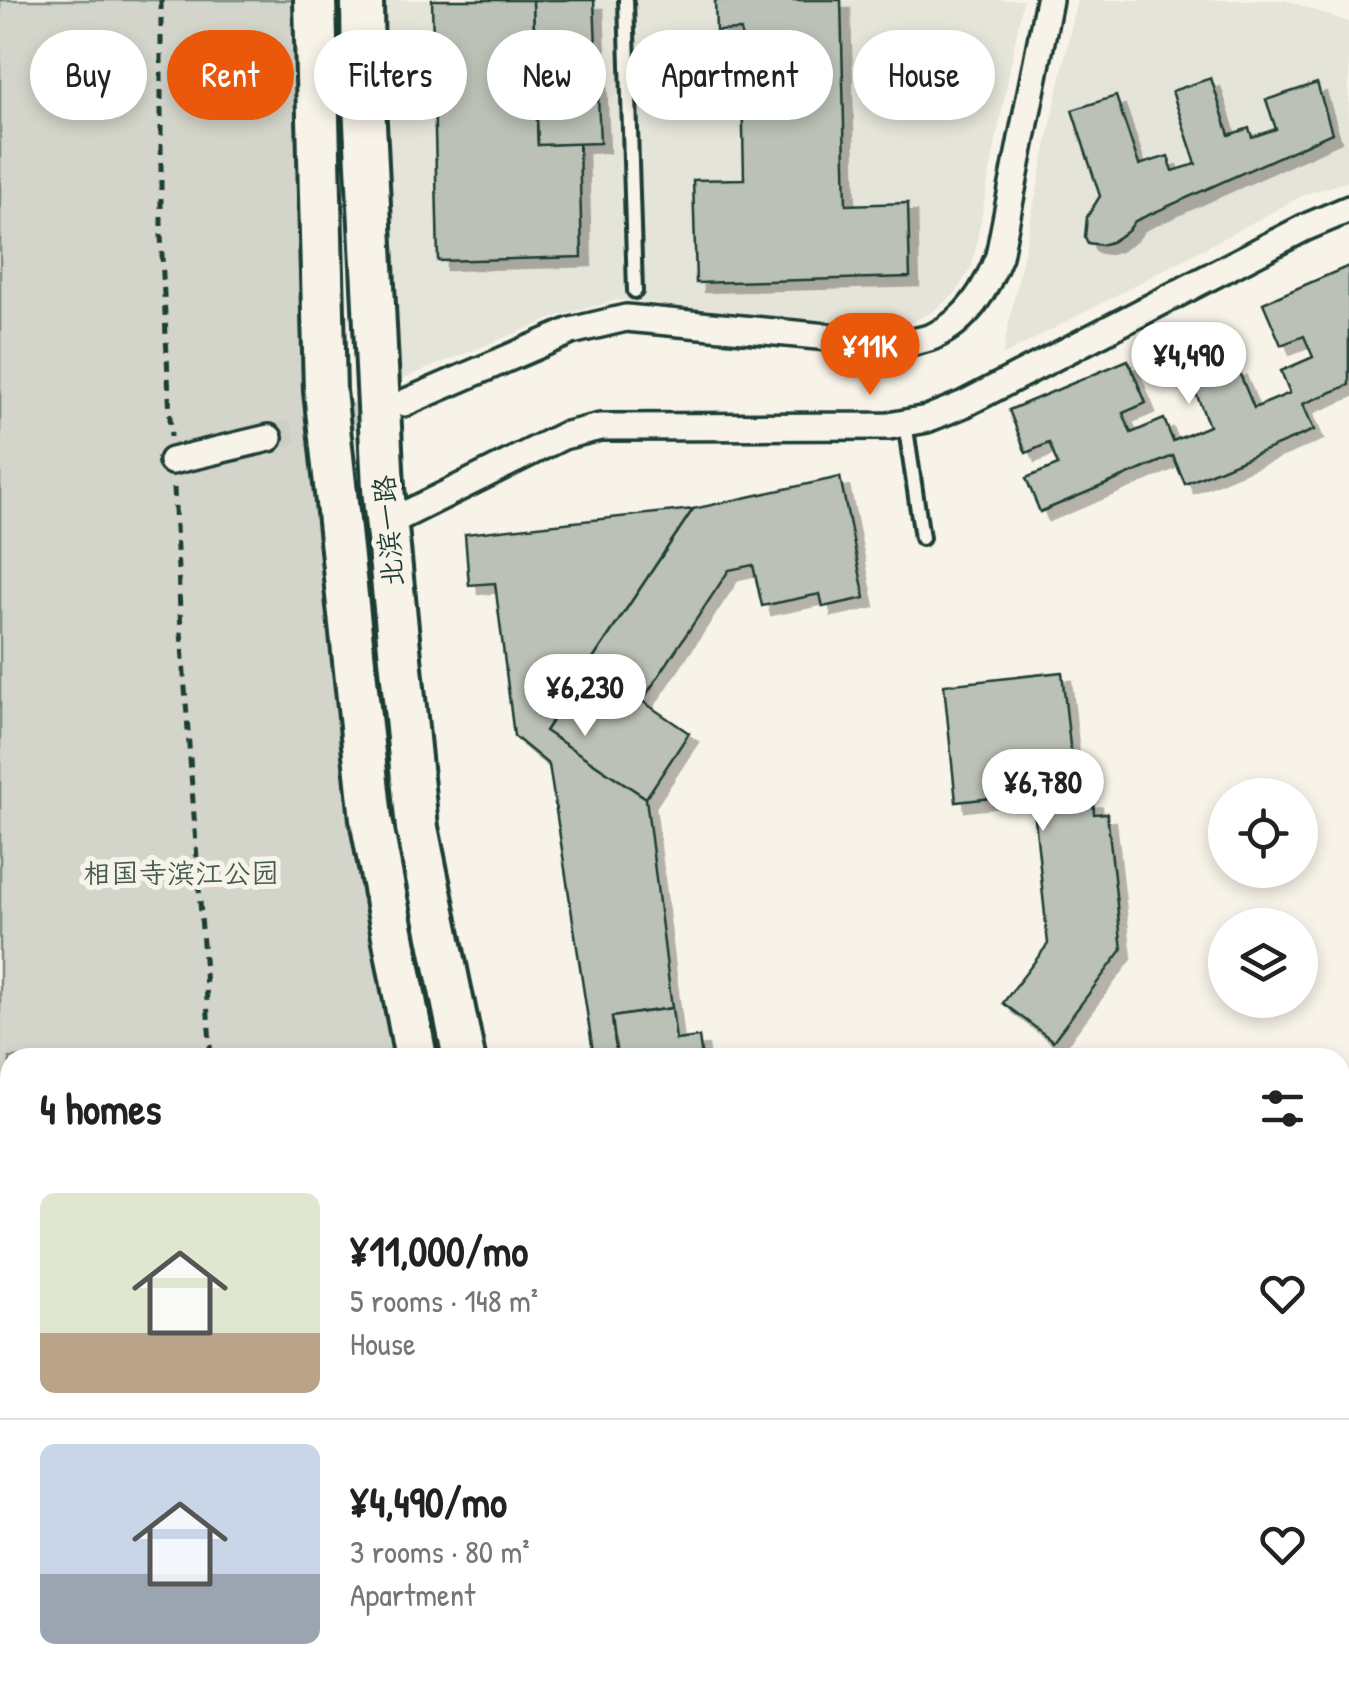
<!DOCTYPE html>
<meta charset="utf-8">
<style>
:root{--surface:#fff;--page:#f2f2f2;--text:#222;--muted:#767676;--line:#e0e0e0;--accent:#ea580c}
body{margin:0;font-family:"Patrick Hand","LXGW WenKai TC",sans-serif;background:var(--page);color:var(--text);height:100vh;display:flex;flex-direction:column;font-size:38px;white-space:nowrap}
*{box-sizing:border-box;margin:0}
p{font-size:32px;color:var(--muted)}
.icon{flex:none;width:55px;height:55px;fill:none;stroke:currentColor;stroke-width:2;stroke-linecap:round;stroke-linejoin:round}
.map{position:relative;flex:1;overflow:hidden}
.drawer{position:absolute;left:0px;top:1048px;width:1350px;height:642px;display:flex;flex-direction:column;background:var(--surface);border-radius:30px 30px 0 0;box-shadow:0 5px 15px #0003}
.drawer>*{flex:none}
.banner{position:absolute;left:30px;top:30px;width:1290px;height:90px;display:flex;gap:20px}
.buttons{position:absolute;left:1208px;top:778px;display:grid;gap:20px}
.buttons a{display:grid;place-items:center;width:110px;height:110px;border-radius:50%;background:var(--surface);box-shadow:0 5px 15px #0003;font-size:50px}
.price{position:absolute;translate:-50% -85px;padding:0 22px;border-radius:35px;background:#fff;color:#222;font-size:32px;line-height:65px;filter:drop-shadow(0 2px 5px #0008)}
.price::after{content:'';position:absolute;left:50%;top:60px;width:30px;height:22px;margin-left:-15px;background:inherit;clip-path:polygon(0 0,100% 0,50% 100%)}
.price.active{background:var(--accent);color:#fff}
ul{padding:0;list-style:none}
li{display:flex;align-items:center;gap:30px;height:250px;padding:0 40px}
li+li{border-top:2px solid var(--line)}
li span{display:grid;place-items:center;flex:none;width:280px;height:200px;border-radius:15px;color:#555}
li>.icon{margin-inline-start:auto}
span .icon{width:120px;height:120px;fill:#fffc;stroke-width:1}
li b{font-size:42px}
h2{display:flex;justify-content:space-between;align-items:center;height:120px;padding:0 40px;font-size:42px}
.pill{padding:0 35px;border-radius:45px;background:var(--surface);box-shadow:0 5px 15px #0003;font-size:35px;line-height:90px}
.pill.active{background:var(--accent);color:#fff}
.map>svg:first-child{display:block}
.built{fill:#e5e4d9}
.green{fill:#d3d5ca;stroke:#79897f;stroke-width:2.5}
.building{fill:#bbc1b6;stroke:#1f3d34;stroke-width:2.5;filter:url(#shadow)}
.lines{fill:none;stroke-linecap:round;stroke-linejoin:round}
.street-tunnel{stroke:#cccfc4;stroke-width:25;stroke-dasharray:25 12;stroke-linecap:butt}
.lane-casing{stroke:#1f3d34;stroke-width:20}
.street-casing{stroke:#1f3d34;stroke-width:32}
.primary-casing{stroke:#1f3d34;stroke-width:48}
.path{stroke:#1f3d34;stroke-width:5;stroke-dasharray:10 8;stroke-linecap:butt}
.lane{stroke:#f7f3e8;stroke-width:12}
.street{stroke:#f7f3e8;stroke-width:25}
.primary{stroke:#f7f3e8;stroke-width:40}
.labels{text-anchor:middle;stroke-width:10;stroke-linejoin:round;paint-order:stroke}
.street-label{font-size:28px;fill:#1f3d34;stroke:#f7f3e8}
.park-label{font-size:28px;fill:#435b52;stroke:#f7f3e8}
</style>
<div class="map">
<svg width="1349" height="1689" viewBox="0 0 1349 1689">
<defs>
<filter id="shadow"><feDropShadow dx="9" dy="9" stdDeviation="0" flood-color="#0004"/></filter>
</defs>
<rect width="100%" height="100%" fill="#f7f3e8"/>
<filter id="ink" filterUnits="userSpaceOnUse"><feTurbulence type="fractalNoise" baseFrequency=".01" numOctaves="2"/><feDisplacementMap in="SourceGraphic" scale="20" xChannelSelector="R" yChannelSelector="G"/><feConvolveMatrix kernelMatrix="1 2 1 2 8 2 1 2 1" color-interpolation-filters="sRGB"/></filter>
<g filter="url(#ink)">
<g class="built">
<path d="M382,0H1023L972,266L956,293L932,312L910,323L885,327L618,300L559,316L394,382Z"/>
<path d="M1077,0H1285L1349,22V181L1306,194L1002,356Z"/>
</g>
<path class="green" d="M0,0H296L397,1057L10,1058V1680H573L576,1689H0Z"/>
<g class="building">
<path d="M432,0H533L538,145L579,143L582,257L438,261Z"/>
<path d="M533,0H594L600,143L538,145Z"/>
<path d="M715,0H841L846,205L908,203L910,277L696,283L693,180L744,179L741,30L716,31Z"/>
<path d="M1211,78L1229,135L1249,128L1252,137L1276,129L1266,100L1317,83L1332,133L1135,221L1128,231L1111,242L1101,245L1088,243L1085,237L1087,217L1100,196L1072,110L1116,96L1139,165L1168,156L1173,171L1196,164L1172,91Z"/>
<path d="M1349,266V385L1303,404L1314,430L1185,484L1173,456L1040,512L1026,478L1058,465L1049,443L1026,453L1009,410L1128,360L1146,403L1123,413L1131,433L1164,419L1173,441L1209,426L1193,386L1237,367L1254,408L1290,393L1281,371L1313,357L1304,336L1281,345L1263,303Z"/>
<path d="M840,477L865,598L823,607L820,594L762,606L753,565L729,570L642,701L689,733L646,798L545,731L693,509Z"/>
<path d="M693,509L545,731L646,798L672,1008L612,1017L617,1058H594L549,765L514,736L495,583L469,585L465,534Z"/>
<path d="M1062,672L1076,801L1093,798L1094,814L1107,813L1122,950L1053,1041L1003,1003L1048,944L1029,761L1006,764L1010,796L956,802L944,685Z"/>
<path d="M672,1008L676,1040L699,1037L702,1058H617L612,1017Z"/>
<path d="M1013,1680H1125L1138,1689H1007Z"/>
</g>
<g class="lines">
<path class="street-tunnel" d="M269,438L390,406"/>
<defs>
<g id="lane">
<path d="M626,0L635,291"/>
<path d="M905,422L922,538"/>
</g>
<g id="street">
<path d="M404,403L571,331L626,318L902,344C912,342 925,340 934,336C968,320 986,289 999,256L1049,0"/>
<path d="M172,461L269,438"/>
<path d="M386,524L563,436L600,427L889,426L927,419L964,404L1304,228L1349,209"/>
</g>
<g id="primary">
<path d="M315,0L325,391L371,819L416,1058"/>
<path d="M362,0L363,83L383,488L417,828L464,1058"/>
<path d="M590,1680L593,1689"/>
<path d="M633,1680L635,1689"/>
</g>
</defs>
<use href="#lane" class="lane-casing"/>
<use href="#street" class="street-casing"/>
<use href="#primary" class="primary-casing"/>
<g class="path">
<path d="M161,0V234L171,437"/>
<path d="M174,488L181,631L211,1058"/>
<path d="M330,1680L334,1689"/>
</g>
<use href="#lane" class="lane"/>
<use href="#street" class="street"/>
<use href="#primary" class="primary"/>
</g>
</g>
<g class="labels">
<g class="street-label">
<text transform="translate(388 531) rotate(-95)" y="10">北滨一路</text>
</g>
<g class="park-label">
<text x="181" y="883">相国寺滨江公园</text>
</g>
</g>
</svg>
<div class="buttons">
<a><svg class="icon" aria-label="locate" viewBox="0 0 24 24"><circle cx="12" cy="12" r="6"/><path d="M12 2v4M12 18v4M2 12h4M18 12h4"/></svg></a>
<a><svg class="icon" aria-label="layers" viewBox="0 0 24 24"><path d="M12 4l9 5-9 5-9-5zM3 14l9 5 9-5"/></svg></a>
</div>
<b class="price active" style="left:870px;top:398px">¥11K</b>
<b class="price" style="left:1189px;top:407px">¥4,490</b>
<b class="price" style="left:585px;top:739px">¥6,230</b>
<b class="price" style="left:1043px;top:834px">¥6,780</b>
<div class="banner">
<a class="pill">Buy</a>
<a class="pill active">Rent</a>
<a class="pill">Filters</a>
<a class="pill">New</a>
<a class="pill">Apartment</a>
<a class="pill">House</a>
</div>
<section class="drawer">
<h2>4 homes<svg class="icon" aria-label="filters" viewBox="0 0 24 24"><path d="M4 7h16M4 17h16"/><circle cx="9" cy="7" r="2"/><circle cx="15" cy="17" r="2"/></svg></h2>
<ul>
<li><span style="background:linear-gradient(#dfe7d0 70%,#b9a48a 0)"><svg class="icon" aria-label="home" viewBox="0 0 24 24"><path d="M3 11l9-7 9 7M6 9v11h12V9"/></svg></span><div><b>¥11,000/mo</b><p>5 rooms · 148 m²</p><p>House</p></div><svg class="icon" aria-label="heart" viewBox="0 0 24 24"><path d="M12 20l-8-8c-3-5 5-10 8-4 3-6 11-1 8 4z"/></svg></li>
<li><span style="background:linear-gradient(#c9d6e8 65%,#9aa5b1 0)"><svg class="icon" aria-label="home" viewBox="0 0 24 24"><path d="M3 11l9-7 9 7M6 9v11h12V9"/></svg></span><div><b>¥4,490/mo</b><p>3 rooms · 80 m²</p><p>Apartment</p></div><svg class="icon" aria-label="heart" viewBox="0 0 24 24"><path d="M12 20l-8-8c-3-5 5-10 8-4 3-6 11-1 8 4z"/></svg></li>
</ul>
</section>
</div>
